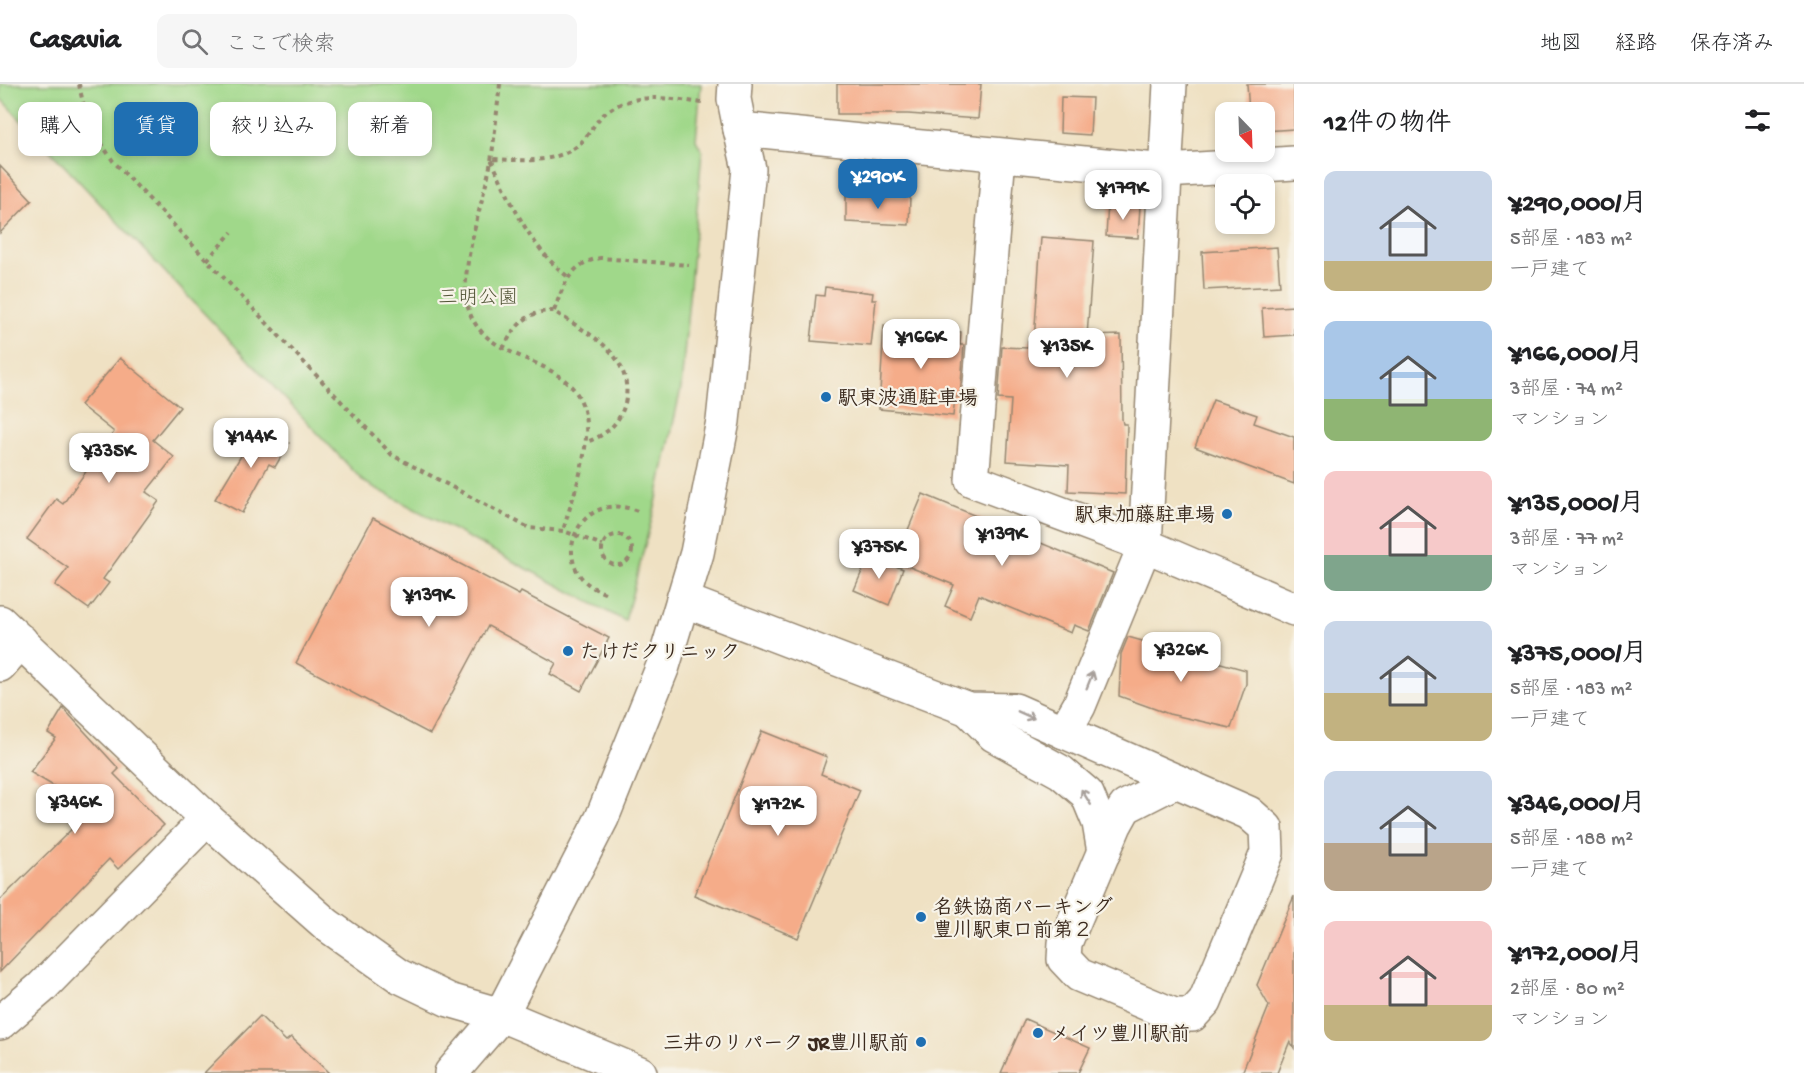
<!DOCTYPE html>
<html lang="ja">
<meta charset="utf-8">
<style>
:root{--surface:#fff;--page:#f6f6f6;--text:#202124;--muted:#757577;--line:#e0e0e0;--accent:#1f6fb2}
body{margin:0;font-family:"Gochi Hand","Klee One",sans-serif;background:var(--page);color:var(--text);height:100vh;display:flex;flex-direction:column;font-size:22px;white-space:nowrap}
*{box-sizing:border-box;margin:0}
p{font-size:20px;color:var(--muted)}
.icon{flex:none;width:33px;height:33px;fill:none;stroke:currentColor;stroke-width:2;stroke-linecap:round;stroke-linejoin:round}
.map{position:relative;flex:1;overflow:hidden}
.details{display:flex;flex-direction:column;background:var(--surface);width:510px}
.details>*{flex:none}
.hud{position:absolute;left:18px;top:18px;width:570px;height:54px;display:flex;gap:12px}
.needle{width:39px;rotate:157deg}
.buttons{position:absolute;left:1215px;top:18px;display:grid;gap:12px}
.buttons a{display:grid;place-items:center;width:60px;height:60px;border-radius:12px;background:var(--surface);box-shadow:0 3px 9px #0003;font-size:30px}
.price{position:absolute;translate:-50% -51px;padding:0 14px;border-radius:12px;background:#fff;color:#222;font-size:20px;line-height:39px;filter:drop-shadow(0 2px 3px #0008)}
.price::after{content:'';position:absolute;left:50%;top:36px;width:18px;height:14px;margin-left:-9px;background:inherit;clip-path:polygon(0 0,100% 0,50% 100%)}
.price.current{background:var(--accent);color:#fff}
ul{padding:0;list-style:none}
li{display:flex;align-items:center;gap:18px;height:150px;padding:0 30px}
li span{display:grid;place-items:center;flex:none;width:168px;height:120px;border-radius:12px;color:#555}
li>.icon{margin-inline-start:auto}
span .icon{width:72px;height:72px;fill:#fffc;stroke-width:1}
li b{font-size:26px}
h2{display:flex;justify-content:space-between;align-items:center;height:72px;padding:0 30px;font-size:26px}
.pill{padding:0 21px;border-radius:12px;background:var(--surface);box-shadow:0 3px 9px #0003;font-size:21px;line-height:54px}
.pill.current{background:var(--accent);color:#fff}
header{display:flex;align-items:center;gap:36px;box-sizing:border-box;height:84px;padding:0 30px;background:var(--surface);border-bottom:2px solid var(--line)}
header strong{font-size:28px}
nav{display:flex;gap:33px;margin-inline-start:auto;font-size:21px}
.search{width:420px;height:54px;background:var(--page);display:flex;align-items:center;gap:15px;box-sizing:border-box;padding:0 21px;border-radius:12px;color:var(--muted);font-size:22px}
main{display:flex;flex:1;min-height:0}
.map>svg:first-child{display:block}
.green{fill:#a0d88a;stroke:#6e8154;stroke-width:1.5}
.building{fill:#f5ac89}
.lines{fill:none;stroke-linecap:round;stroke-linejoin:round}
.street-casing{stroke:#958670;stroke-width:36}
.secondary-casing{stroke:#958670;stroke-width:36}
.path{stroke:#958670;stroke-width:4;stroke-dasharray:4.5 4.5;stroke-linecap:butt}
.street{stroke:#fff;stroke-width:33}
.secondary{stroke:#fff;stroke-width:33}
.oneway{stroke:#a79f9a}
.poi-dot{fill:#1f6fb2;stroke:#f7f3e8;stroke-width:2}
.labels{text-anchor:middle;stroke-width:4.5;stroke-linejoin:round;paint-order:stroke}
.park-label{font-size:20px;fill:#545639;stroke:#f7f3e8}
.poi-label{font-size:20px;font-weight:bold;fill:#3b2a1e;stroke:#f7f3e8;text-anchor:start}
</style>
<header>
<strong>Casavia</strong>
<div class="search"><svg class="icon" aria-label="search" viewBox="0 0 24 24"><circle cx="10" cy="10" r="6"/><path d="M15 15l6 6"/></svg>ここで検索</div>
<nav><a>地図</a><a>経路</a><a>保存済み</a></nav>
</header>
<main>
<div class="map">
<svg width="1294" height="989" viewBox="0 0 1294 989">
<rect width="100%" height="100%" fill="#f7f3e8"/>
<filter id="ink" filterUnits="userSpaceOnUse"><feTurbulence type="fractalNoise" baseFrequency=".0167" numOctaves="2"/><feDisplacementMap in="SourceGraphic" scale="12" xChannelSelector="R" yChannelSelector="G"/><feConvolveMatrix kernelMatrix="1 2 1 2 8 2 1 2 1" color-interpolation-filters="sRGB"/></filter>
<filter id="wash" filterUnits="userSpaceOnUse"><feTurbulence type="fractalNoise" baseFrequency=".008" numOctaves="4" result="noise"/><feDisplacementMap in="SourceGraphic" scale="24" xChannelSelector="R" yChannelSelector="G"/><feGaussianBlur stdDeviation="1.35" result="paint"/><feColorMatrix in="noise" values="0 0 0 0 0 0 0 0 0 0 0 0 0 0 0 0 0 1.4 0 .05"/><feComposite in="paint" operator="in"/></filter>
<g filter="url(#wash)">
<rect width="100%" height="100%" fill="#efe1c3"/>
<path class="green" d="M0,0H701L696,56L702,67L681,304L656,419L625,537L364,398L0,14Z"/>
<g id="blocks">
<g class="building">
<path d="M837,0H981L978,35L908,30H837Z"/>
<path d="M1247,0H1294V45L1264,47V28H1249Z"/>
<path d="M1061,13L1092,14L1090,51L1060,49Z"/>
<path d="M0,82L32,116L0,149Z"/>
<path d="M846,111L910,113L909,141L846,138Z"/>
<path d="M1108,119L1140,122L1138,154L1106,152Z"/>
<path d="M1041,153L1094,157L1087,252L1121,251L1122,335L1123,340H1127L1125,410L1068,407L1069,381L1007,377L1011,316L998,315L1002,263L1028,264V257H1034Z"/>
<path d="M1277,163L1280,202L1204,206L1202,168Z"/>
<path d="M825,203L873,209L872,216H876L871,262L811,257L816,211L824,212Z"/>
<path d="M1294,222V251L1264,253L1262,224Z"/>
<path d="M884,241L961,248L960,261H964L960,313H955L953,332L879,325Z"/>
<path d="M120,274L180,323L153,356L174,373L146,408L159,417L103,495L109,499L89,525L55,501L68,484L27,455L56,415L63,420L114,348L80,321Z"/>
<path d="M1213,316L1257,331L1254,339L1294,353V400L1195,363Z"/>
<path d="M259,342L289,359L275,383L269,380L242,429L215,415Z"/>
<path d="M923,410L1113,489L1089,547L1074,541L1071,549L979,511L970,533L945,522L954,501L895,477Z"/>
<path d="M373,434L519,511L521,508L609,554L581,607L550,590L556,579L488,542L430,650L296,579Z"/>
<path d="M869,471L903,485L889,521L854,506Z"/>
<path d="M1128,553L1246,586V600L1231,644L1169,630L1119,612L1121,570Z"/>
<path d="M63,624L119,685L114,690L164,741L118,785L109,775L0,888V816L92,725L30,688L56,654L48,649Z"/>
<path d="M762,647L827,673L821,690L860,706L798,854L694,811Z"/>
<path d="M1294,812V964L1290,957L1277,989H1242L1269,922L1257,901Z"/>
<path d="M260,932L286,957L291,953L329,989H204Z"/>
<path d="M1025,935L1090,964L1078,989H1001Z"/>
</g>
</g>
</g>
<g filter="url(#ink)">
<use href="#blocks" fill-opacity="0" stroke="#958670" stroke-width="1.5"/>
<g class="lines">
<defs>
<g id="street">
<path d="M735,0L734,15L740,45L1166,87L1294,79"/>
<path d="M999,72L972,396L1145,461L1294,525"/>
<path d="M683,516L968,625L1015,626L1176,697"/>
<path d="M0,538L207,735L327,841L399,892L449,916L501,931L640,989"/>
<path d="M0,581L21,557"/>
<path d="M968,625L994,651L1061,688L1087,710L1099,739L1104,768"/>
<path d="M1064,648L1079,622L1145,461L1170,0"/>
<path d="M1176,697L1249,729L1266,744L1267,769L1205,917L1192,931H1174L1079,891L1064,875L1065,859L1115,741L1125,723Z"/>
<path d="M0,939L41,904L207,735"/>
</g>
<path id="secondary" d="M451,989L501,931L602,734L663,582L697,469L723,337L749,85L740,45"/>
</defs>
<use href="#street" class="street-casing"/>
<use href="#secondary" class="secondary-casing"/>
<g class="path">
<path d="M79,0C84,30 96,52 113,77L392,371L529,444L563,447L603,461"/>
<path d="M500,0C497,25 495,51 491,77C484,116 460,181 467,219C481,288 583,264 586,341C588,376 572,414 563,447"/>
<path d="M207,176L232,148"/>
<path d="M567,192C529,162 511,118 491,75C519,76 548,80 573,65C585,58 591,44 600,34C627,6 668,14 702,19"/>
<path d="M554,227C564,200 570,179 601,174L689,181"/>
<path d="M503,265C514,243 527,226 554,227C571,239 593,250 608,265C640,297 629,345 586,358"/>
<circle cx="617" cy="466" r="15"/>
<path d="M605,509C543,488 576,400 640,428"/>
</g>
<use href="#street" class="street"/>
<use href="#secondary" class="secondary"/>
</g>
<defs><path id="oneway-shaft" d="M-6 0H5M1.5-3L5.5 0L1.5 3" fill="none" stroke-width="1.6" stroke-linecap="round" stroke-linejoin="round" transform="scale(1.5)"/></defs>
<g class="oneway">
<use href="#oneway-shaft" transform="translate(1090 596) rotate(-68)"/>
<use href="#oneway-shaft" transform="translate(1026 631) rotate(24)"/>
<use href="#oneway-shaft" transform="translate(1086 713) rotate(-122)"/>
</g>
</g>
<g class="poi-dot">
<circle cx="826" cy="313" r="6"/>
<circle cx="1227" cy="430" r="6"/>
<circle cx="568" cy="567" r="6"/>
<circle cx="921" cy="833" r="6"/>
<circle cx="1038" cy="949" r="6"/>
<circle cx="921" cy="958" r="6"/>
</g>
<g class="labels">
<g class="park-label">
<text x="478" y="219">三明公園</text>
</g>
<g class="poi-label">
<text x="838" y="320">駅東波通駐車場</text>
<text x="1215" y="437" text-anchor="end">駅東加藤駐車場</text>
<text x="580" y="574">たけだクリニック</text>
<text x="933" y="829">名鉄協商パーキング<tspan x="933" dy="23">豊川駅東口前第２</tspan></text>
<text x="1050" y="956">メイツ豊川駅前</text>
<text x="909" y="965" text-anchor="end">三井のリパーク JR豊川駅前</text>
</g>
</g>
</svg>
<div class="buttons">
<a><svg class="needle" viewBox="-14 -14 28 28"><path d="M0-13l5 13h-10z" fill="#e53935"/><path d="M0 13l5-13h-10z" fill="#757577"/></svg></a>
<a><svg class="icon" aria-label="locate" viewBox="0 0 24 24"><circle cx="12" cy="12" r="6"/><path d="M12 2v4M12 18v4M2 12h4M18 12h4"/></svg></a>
</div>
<b class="price current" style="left:878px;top:126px">¥290K</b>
<b class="price" style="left:1123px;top:137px">¥179K</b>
<b class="price" style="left:921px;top:286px">¥166K</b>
<b class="price" style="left:1067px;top:295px">¥135K</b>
<b class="price" style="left:251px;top:385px">¥144K</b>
<b class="price" style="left:109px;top:400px">¥335K</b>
<b class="price" style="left:1002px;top:483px">¥139K</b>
<b class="price" style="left:879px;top:496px">¥375K</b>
<b class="price" style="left:429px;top:544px">¥139K</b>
<b class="price" style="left:1181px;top:599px">¥326K</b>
<b class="price" style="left:75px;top:751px">¥346K</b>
<b class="price" style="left:778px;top:753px">¥172K</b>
<div class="hud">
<a class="pill">購入</a>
<a class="pill current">賃貸</a>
<a class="pill">絞り込み</a>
<a class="pill">新着</a>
</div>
</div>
<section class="details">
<h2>12件の物件<svg class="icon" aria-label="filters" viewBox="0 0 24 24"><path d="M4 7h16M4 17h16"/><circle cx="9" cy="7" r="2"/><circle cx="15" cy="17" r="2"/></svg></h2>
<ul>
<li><span style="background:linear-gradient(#c9d6e8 75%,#c2b280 0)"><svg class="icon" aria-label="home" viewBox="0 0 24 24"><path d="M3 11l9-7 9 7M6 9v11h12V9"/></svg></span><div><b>¥290,000/月</b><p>5部屋 · 183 m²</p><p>一戸建て</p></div></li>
<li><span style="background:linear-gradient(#a9c7e8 65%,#8fb573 0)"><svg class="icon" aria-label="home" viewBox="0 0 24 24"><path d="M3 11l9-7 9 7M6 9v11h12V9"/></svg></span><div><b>¥166,000/月</b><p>3部屋 · 74 m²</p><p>マンション</p></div></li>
<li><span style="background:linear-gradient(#f6c9c9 70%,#7fa58c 0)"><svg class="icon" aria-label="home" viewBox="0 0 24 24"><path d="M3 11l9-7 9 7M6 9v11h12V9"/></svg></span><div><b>¥135,000/月</b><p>3部屋 · 77 m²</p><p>マンション</p></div></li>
<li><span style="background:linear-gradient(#c9d6e8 60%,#c2b280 0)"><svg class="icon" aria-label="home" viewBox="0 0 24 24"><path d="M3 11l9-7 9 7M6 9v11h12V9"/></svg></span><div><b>¥375,000/月</b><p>5部屋 · 183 m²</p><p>一戸建て</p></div></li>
<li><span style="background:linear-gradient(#c9d6e8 60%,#b9a48a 0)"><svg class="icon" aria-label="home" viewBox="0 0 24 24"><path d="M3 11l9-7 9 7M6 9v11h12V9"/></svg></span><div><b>¥346,000/月</b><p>5部屋 · 188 m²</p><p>一戸建て</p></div></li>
<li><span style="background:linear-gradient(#f6c9c9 70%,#c2b280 0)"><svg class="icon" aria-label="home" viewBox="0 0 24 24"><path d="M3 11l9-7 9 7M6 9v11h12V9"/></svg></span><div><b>¥172,000/月</b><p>2部屋 · 80 m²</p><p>マンション</p></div></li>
</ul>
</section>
</main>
